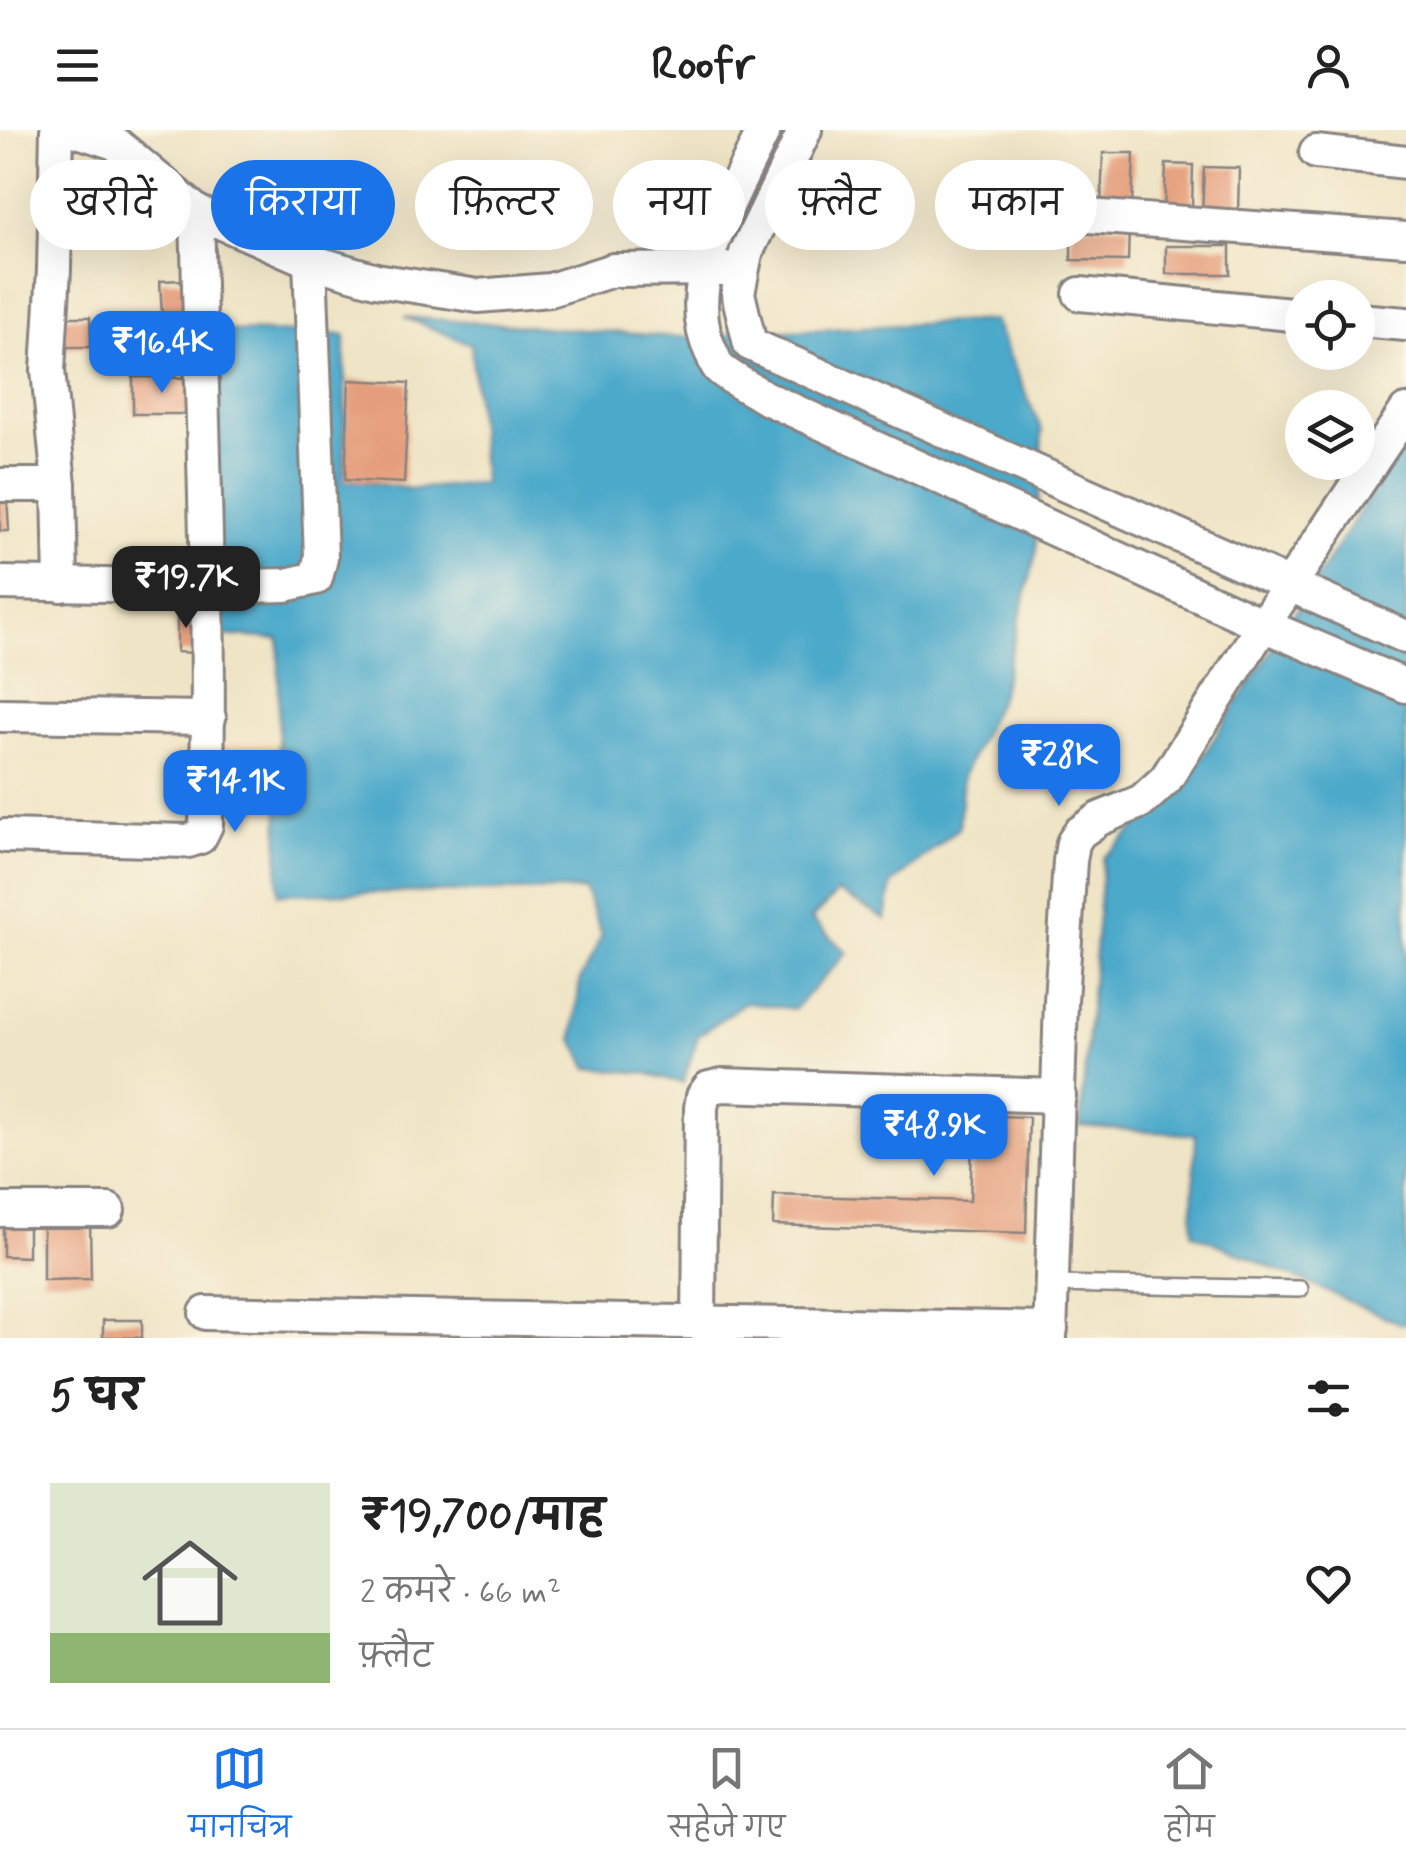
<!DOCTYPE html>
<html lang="hi">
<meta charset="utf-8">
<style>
:root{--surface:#fff;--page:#f6f6f6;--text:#222;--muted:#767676;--line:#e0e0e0;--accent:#1a73e8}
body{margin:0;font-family:Mynerve,"Playpen Sans Deva",sans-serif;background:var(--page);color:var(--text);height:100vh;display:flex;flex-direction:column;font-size:38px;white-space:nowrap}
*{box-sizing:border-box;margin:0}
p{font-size:32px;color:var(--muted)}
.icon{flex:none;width:55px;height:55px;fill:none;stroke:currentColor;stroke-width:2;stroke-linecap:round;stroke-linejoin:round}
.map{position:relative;height:1208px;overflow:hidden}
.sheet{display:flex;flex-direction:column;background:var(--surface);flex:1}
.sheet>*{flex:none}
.hud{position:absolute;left:30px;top:30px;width:1348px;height:90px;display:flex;gap:20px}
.buttons{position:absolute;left:1285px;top:150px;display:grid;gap:20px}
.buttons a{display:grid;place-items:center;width:90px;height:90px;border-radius:50%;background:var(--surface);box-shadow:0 10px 40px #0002;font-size:50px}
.price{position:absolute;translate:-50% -85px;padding:0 22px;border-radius:20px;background:var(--accent);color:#fff;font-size:32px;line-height:65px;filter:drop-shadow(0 2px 5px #0008)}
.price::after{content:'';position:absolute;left:50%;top:60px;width:30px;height:22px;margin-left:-15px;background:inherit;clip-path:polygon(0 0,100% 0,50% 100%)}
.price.active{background:#222;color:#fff}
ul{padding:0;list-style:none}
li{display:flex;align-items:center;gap:30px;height:250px;padding:0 50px}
li span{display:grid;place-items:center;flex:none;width:280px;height:200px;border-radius:0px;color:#555}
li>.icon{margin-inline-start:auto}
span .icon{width:120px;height:120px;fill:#fffc;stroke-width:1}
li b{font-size:42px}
h2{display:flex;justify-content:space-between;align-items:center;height:120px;padding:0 50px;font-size:42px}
.pill{padding:0 35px;border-radius:45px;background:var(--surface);box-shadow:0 10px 40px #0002;font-size:35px;line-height:90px}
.pill.active{background:var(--accent);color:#fff}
header{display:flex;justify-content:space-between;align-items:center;height:130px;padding:0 50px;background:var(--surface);font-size:45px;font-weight:700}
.tab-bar{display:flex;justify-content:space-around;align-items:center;height:140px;border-top:2px solid var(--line);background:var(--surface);font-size:28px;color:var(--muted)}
.tab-bar a{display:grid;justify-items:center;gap:5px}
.tab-bar .active{color:var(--accent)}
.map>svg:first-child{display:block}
.water{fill:#4ca9ca;stroke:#376682;stroke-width:2.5}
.building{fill:#e59e7b}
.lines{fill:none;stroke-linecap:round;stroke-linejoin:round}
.service-casing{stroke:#888380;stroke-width:20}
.minor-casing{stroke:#888380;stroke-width:38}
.service{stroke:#fff;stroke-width:15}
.minor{stroke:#fff;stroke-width:32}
</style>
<header><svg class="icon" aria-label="menu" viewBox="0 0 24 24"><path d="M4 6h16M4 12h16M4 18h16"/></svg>Roofr<svg class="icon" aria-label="person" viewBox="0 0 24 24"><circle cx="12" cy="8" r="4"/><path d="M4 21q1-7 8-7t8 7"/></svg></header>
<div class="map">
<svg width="1406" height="1208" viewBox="0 0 1406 1208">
<rect width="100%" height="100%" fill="#fcf5e5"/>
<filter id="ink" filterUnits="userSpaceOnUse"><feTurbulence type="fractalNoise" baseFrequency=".01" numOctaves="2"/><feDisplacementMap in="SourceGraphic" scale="20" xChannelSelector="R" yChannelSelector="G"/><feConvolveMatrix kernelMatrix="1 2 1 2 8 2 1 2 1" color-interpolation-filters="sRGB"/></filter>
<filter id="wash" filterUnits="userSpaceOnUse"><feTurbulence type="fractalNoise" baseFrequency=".0048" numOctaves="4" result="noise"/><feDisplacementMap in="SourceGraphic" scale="40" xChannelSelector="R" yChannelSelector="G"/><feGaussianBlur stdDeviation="2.25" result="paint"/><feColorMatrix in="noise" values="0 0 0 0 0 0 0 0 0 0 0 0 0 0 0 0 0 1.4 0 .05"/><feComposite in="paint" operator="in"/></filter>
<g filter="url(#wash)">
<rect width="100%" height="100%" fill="#efe4c5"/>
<g class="water">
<path d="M404,187L679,207L994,190L1042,301L1036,423L1000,567L963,645L959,698L892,754L886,789L838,762L811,789L847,823L794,879L745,872L698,906L683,953L645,943L589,938L573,909L580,849L602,805L584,760L278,764L279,509L220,505L211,200L345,205V349L411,359L483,353L471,214Z"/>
<path d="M1401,317H1406V1192L1401,1194L1192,1103L1196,1005L1080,996L1103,728L1187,651Z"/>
</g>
<g id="blocks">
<g class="building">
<path d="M1103,23H1134L1132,77L1101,76Z"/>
<path d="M1166,34L1193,35L1192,82H1164Z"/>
<path d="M1204,37L1239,38L1238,85L1202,84Z"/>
<path d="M1071,95L1129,96L1128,131L1071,130Z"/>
<rect x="1166" y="116" width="64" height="28"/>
<path d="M185,150L187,183L162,185L160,151Z"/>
<path d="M63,187H90L91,217H63Z"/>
<path d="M133,247L192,248V284H133Z"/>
<path d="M349,250L409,253L404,353L345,350Z"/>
<path d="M0,364H7L9,401H0Z"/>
<path d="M177,480H196L195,523L177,522Z"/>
<path d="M866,982L1029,987L1026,1103L773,1095L774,1065L970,1071L972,1017L865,1014Z"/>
<path d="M3,1089H28V1127L3,1126Z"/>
<path d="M43,1091H90L91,1149L43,1150Z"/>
<path d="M103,1190H142V1208L103,1207Z"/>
</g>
</g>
</g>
<g filter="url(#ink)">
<use href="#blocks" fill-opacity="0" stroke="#888380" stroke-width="2.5"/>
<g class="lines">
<defs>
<path id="service" d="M1053,1154L1300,1159"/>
<g id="minor">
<path d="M57,0L54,139L48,240L59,355L61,455"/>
<path d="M75,0L115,13L197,82L310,131L376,150L478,166L550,160L613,140L725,139"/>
<path d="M764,0C735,62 678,154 711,222C714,227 715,233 718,237C727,247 752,259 764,267L1263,495L1406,556"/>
<path d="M805,0L746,123L738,163L750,214L1406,507"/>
<path d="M1316,22L1406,32"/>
<path d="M1088,86L1406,109"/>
<path d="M1080,164L1302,185"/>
<path d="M1358,190L1406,194"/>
<path d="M0,355H59"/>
<path d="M0,453L208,457L286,455L316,448L321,428L310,131"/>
<path d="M0,585L209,588"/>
<path d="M5,706L188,711L200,707L206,695C212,491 202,287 197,82"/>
<path d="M0,1080H108"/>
<path d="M206,1183L1051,1199"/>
<path d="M699,1193L701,978L703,966L709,958L722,955L1059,966"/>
<path d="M1050,1208L1061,871L1070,731L1073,713L1079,703L1099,689L1142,671L1166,649L1263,495L1406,281"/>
</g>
</defs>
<use href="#service" class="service-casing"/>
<use href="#minor" class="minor-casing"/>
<use href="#service" class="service"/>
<use href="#minor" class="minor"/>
</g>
</g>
</svg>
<div class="buttons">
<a><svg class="icon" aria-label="locate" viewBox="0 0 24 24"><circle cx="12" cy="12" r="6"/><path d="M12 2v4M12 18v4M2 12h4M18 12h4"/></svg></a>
<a><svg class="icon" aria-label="layers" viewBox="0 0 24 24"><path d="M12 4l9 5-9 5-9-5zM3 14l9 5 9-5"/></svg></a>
</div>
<b class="price" style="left:162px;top:266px">₹16.4K</b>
<b class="price active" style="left:186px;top:501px">₹19.7K</b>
<b class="price" style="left:1059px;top:679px">₹28K</b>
<b class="price" style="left:235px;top:705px">₹14.1K</b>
<b class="price" style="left:934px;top:1049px">₹48.9K</b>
<div class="hud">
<a class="pill">खरीदें</a>
<a class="pill active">किराया</a>
<a class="pill">फ़िल्टर</a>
<a class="pill">नया</a>
<a class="pill">फ़्लैट</a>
<a class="pill">मकान</a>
</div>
</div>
<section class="sheet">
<h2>5 घर<svg class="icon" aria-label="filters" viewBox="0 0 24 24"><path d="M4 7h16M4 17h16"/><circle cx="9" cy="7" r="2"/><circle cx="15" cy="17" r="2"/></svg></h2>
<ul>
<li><span style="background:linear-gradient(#dfe7d0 75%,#8fb573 0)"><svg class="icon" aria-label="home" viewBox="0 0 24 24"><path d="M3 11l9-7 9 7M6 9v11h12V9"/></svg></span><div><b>₹19,700/माह</b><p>2 कमरे · 66 m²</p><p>फ़्लैट</p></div><svg class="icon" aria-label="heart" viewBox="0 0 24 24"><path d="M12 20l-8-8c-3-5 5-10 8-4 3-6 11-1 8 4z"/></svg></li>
</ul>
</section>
<nav class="tab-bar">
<a class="active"><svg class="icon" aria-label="map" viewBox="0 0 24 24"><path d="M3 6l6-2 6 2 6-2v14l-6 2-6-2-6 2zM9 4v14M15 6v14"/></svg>मानचित्र</a>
<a><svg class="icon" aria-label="saved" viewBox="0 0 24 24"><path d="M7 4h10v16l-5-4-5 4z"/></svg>सहेजे गए</a>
<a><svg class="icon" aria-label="home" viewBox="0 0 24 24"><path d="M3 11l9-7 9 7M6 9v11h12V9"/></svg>होम</a>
</nav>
